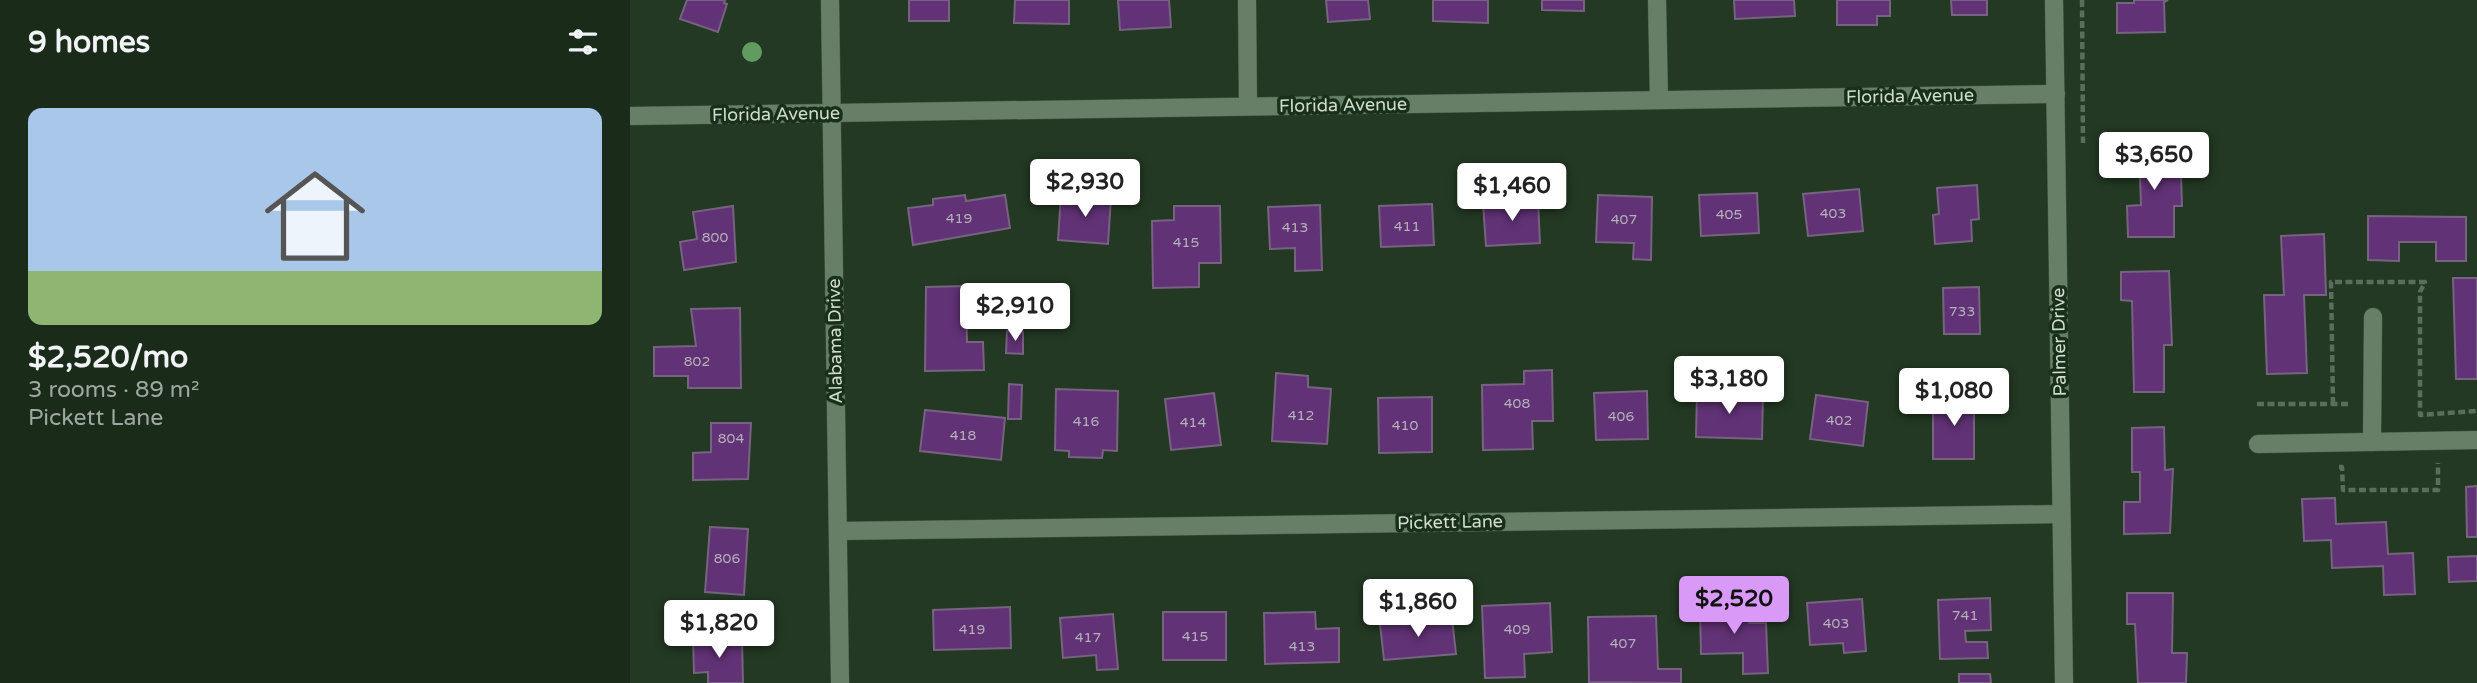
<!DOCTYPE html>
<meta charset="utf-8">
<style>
:root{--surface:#1a2b1a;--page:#273727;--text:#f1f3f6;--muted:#9fa7a2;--accent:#d99af7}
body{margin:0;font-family:"Varela Round",sans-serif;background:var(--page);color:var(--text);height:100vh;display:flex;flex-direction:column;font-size:26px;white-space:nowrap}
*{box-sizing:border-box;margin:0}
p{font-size:23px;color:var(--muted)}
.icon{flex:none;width:38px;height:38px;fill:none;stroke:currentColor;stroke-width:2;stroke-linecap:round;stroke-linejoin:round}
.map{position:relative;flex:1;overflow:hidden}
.drawer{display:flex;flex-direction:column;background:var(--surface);width:630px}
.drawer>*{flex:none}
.price{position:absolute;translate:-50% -60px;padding:0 16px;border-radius:7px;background:#fff;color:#222;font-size:23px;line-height:46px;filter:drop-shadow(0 2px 4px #0008)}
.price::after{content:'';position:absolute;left:50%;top:42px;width:21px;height:16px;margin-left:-10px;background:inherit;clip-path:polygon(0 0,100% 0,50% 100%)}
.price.current{background:var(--accent);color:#111}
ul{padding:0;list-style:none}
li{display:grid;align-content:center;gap:14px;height:371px;padding:0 28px}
li span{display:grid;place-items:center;height:217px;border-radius:14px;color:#555}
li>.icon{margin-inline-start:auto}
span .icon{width:126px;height:126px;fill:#fffc;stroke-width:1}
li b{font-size:30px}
h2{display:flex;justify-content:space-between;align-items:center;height:84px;padding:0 28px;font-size:30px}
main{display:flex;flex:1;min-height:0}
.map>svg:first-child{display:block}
.building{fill:#613276;stroke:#76637f;stroke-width:2}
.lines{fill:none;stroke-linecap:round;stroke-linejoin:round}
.minor-casing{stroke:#425542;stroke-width:19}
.tertiary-casing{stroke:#425542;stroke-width:19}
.path{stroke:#5b6e5b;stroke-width:4.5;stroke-dasharray:7 3.5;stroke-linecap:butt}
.minor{stroke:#677f66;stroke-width:18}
.tertiary{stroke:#677f66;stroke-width:18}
.tree{fill:#609b5f}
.labels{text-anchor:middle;stroke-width:7;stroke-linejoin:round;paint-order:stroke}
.number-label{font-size:14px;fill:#b4b2b8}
.street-label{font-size:18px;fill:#cfdcce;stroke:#192f19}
</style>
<main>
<section class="drawer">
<h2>9 homes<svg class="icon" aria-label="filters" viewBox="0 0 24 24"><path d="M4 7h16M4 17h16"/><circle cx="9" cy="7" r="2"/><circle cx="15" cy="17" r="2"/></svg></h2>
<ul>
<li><span style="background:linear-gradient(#a9c7e8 75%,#8fb573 0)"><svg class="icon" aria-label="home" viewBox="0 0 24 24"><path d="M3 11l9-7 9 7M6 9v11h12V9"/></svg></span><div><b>$2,520/mo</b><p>3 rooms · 89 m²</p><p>Pickett Lane</p></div></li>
</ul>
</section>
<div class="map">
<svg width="1847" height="683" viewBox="0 0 1847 683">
<rect width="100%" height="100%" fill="#233923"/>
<g class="building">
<path d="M57,0H95L94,3L97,4L88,32L50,19Z"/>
<rect x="279" y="0" width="40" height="21"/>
<path d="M385,0H439V24L384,23Z"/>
<path d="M488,0H539L541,27L490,30Z"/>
<path d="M696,0H738L740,19L698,22Z"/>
<path d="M803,0H858V23L803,21Z"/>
<path d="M912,0H954V11L912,10Z"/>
<path d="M1104,0H1164L1165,16L1105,19Z"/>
<path d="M1207,0H1260V16H1247V25H1207Z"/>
<path d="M1321,0H1357V15H1322Z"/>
<path d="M1504,0H1538L1534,2L1535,32L1487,33V3H1504Z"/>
<path d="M1543,147V175H1551L1552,206H1544V237H1498L1497,206L1511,205L1510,177H1498L1497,148Z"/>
<path d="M1347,185L1349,219L1341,220L1342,241L1305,244L1303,215L1309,214L1307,188Z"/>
<path d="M1229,189L1233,231L1178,236L1173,194Z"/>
<path d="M1127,193L1129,233L1071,236L1069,195Z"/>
<path d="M335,195L336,201L375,195L380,228L283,245L278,208L303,205V199Z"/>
<path d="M431,195L481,198L478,244L428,240Z"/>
<path d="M968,195L1022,197L1021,260L1003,259L1004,243L966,242Z"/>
<path d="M908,200L910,243L856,246L853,204Z"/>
<path d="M802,204L804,245L751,247L749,206Z"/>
<path d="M690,205L692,270L665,271V248L640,249L638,207Z"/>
<path d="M103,206L106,262L54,270L50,242L67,239L63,212Z"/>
<path d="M544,206H590L591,263H569V287L523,288L522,221L544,220Z"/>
<path d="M1738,216L1836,217V261H1806V242H1769V261L1738,260Z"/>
<path d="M1694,234L1696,295H1674L1677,373L1637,374L1634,295H1654L1651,236Z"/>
<path d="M1539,271L1542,345H1534V392H1504L1502,301L1491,300V272Z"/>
<path d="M1823,278H1847V379H1826Z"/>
<path d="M336,286L337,342H353L354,370L295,371L296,287Z"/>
<path d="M1349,287L1350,334H1314L1313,288Z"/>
<path d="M110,308L111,388H58V376H24V347L66,346L61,309Z"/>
<path d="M377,331L393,332V354L376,353Z"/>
<path d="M922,370L923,421H902L903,449L853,450L852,385L894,384V371Z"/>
<path d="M646,373L678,376V387L701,389L697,444L642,441Z"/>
<path d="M379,384L392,385L391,419H378Z"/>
<path d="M426,389L488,391L487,451L473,450L472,458L439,457V451L425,450Z"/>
<path d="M1017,391L1018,439L966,440L964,393Z"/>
<path d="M1067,392L1133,395L1132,439L1066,437Z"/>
<path d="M584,393L591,445L541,450L535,399Z"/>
<path d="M1186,395L1238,402L1233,446L1180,439Z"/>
<path d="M802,397V452L749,453L748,398Z"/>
<rect x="1303" y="397" width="41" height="62"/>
<path d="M295,410L375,418L371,460L290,451Z"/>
<path d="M81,423H121L118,479L63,480V453L81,452Z"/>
<path d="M1534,427L1535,470L1543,469L1540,533L1494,534V502H1510V472H1502V428Z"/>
<path d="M1847,486V537H1837L1836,487Z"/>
<path d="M1705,498L1706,524L1756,522L1758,554L1783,553L1785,594L1754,595L1753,566L1702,568L1701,540L1674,541L1672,499Z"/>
<path d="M80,527L118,529L114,595L75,592Z"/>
<path d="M1847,556V581L1819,582L1818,557Z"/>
<path d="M1497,593H1543L1542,653H1557L1556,683H1508L1505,624H1497Z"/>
<path d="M1360,598L1361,630L1335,631L1336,642H1357L1358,658L1310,659L1308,600Z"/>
<path d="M1232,599L1236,651L1214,653L1213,643L1180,645L1177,603Z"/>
<path d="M920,603L922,652L894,654L895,677L855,678L852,606Z"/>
<path d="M1118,605L1119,623H1136L1138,673L1113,674V653L1071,654L1070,606Z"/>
<path d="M380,607L381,648L304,650L303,610Z"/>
<rect x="533" y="612" width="63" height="48"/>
<path d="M685,612L686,629L709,628V662L635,664L634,613Z"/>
<path d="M483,614L488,669L467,670L466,655L433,658L430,618Z"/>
<path d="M1026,616L1028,669H1051V683L959,682L958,617Z"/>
<path d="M822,618L826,654L754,660L750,624Z"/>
<path d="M63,639H112L113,683H78V672L64,673Z"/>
<path d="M1329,674H1360L1361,683H1329Z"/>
</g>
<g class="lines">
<defs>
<g id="minor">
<path d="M617,0L618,106"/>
<path d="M1027,0L1029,100"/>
<path d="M1424,0L1434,683"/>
<path d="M202,113L1426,94"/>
<path d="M1742,442L1743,317"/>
<path d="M1628,444L1847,440"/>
<path d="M208,531L1431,514"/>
</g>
<g id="tertiary">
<path d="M200,0L210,683"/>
<path d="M0,116L202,113"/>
</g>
</defs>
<use href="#minor" class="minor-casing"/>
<use href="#tertiary" class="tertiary-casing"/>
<g class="path">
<path d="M1452,0L1453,143"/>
<path d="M1627,404H1721"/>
<path d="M1703,404L1701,282H1795L1790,292V415L1847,411"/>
<path d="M1709,467H1712L1713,490H1808V463"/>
</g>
<use href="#minor" class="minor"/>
<use href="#tertiary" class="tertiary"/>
</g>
<circle class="tree" cx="122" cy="52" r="10"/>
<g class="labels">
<g class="number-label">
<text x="1203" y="218">403</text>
<text x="1099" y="219">405</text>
<text x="329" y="223">419</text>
<text x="994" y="224">407</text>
<text x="777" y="231">411</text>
<text x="665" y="232">413</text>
<text x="85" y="242">800</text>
<text x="556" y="247">415</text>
<text x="1332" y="316">733</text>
<text x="67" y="366">802</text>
<text x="887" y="408">408</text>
<text x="671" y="420">412</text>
<text x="991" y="421">406</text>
<text x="1209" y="425">402</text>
<text x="456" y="426">416</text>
<text x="563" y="427">414</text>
<text x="775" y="430">410</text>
<text x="333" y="440">418</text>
<text x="101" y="443">804</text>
<text x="97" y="563">806</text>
<text x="1335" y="620">741</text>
<text x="1206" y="628">403</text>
<text x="342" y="634">419</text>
<text x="887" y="634">409</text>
<text x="565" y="641">415</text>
<text x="458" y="642">417</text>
<text x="993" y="648">407</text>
<text x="672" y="651">413</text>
</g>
<g class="street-label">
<text transform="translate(1280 96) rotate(-1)" y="6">Florida Avenue</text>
<text transform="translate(713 105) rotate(-1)" y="6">Florida Avenue</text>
<text transform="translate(146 114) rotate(-1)" y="6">Florida Avenue</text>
<text transform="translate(205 341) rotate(-91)" y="6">Alabama Drive</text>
<text transform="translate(1429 342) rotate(-91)" y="6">Palmer Drive</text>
<text transform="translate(820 522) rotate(-1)" y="6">Pickett Lane</text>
</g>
</g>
</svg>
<b class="price" style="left:1524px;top:192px">$3,650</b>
<b class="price" style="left:455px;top:219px">$2,930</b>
<b class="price" style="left:882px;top:223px">$1,460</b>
<b class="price" style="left:385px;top:343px">$2,910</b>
<b class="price" style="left:1099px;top:416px">$3,180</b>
<b class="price" style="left:1324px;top:428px">$1,080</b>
<b class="price current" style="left:1104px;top:636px">$2,520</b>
<b class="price" style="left:788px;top:639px">$1,860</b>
<b class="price" style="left:89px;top:660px">$1,820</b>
</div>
</main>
